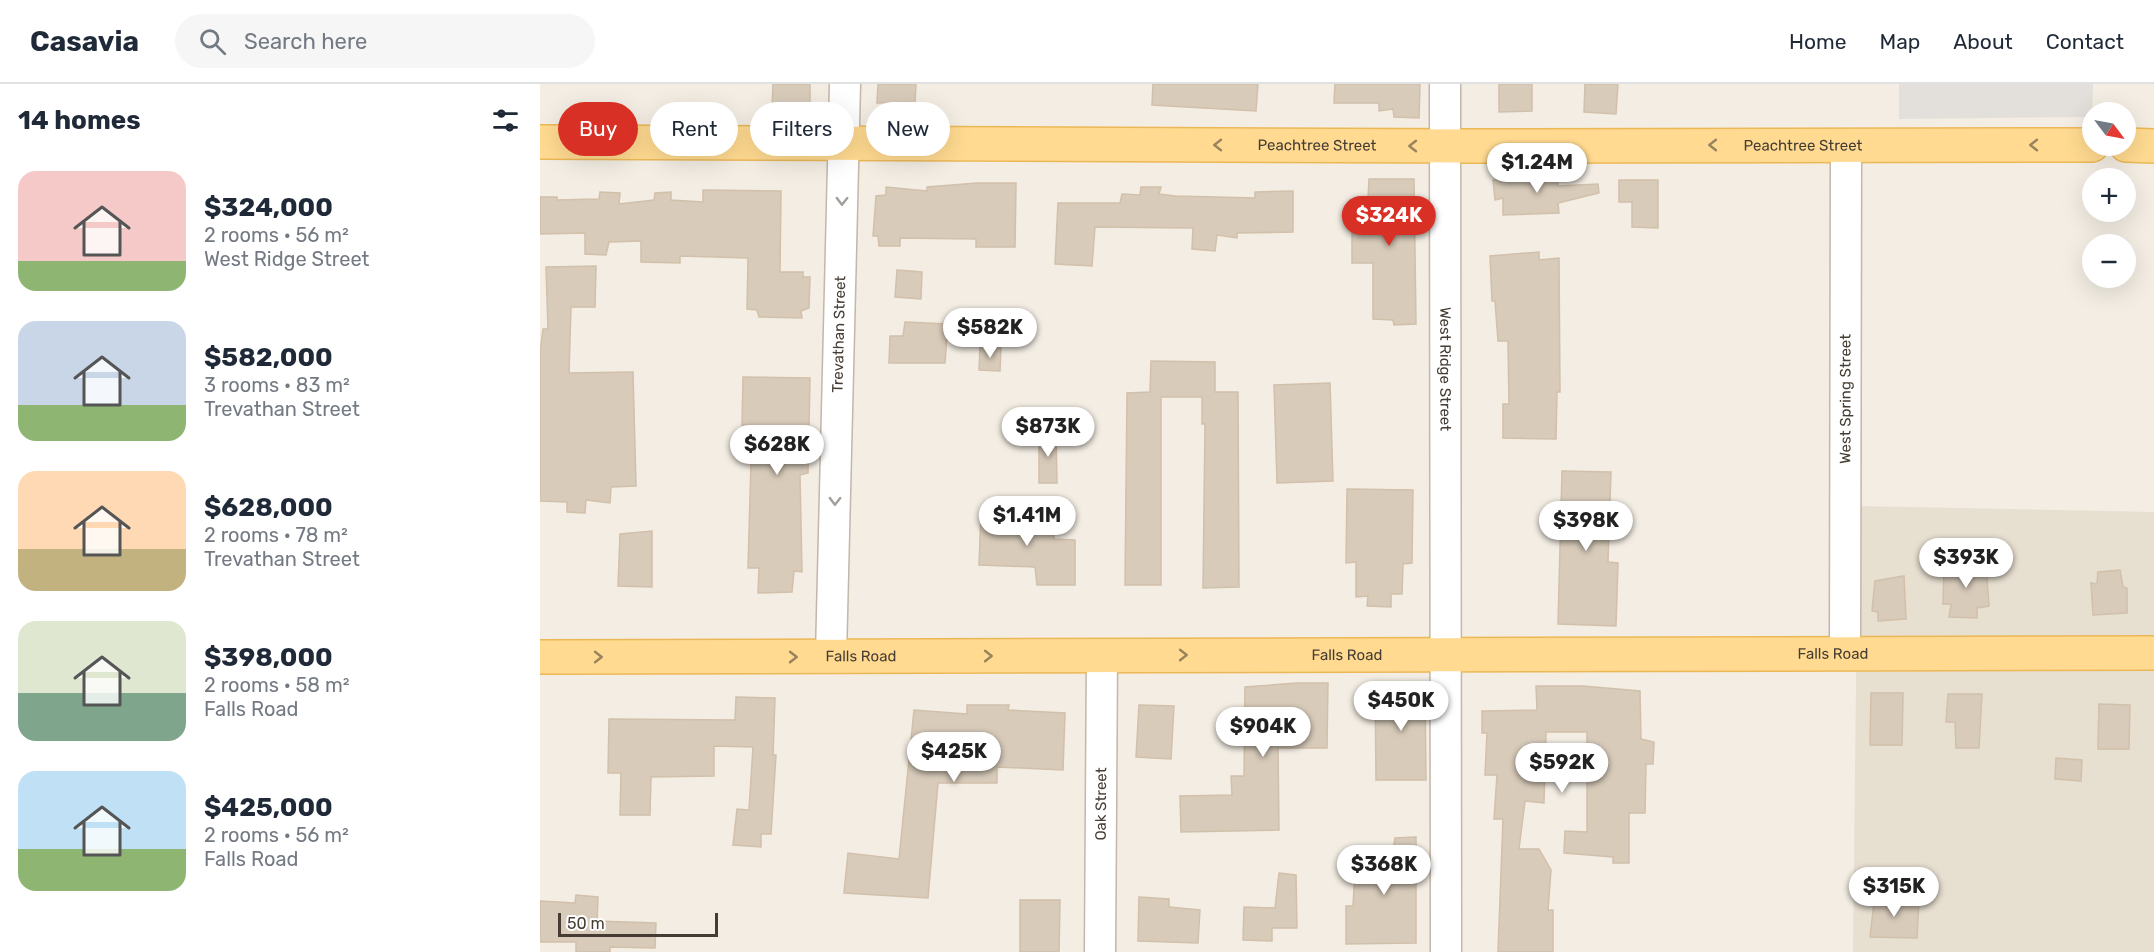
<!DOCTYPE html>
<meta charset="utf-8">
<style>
:root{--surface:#fff;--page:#f6f6f7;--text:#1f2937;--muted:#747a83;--line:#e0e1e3;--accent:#d93025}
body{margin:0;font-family:Rubik,sans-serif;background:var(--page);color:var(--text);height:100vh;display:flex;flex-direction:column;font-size:22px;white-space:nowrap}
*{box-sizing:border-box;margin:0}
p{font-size:20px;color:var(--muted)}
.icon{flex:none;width:33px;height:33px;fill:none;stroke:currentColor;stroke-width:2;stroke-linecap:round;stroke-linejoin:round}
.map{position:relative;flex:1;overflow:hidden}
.sheet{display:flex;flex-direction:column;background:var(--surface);width:540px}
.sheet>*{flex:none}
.top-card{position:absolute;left:18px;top:18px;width:570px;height:54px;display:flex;gap:12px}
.needle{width:39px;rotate:122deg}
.fabs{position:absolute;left:1542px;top:18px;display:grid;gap:12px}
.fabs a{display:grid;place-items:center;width:54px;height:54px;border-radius:50%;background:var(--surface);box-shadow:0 6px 24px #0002;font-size:30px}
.scale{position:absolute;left:18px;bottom:15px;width:160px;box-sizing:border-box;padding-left:6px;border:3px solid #453d33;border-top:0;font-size:16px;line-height:21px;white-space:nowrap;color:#453d33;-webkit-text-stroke:4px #fff;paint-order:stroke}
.price{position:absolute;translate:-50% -51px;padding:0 14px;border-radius:21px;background:#fff;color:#222;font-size:20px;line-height:39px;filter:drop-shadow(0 2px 3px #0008)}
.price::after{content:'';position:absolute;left:50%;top:36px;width:18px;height:14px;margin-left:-9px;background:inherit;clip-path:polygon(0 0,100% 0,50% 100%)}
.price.current{background:var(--accent);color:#fff}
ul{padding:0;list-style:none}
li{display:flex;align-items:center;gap:18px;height:150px;padding:0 18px}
li span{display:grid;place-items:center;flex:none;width:168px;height:120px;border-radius:18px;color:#555}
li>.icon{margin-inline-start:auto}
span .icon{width:72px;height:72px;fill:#fffc;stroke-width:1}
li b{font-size:26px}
h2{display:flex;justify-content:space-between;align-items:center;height:72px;padding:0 18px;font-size:26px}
.pill{padding:0 21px;border-radius:27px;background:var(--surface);box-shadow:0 6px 24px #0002;font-size:21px;line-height:54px}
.pill.current{background:var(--accent);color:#fff}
header{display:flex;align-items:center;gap:36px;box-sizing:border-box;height:84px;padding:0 30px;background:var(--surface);border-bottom:2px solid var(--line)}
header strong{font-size:28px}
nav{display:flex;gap:33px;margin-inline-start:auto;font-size:21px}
.search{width:420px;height:54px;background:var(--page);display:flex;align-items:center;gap:15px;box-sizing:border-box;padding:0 21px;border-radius:33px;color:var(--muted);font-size:22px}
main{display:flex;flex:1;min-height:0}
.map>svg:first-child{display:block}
.residential{fill:#e7dfd0}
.parking{fill:#e3e0dc}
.building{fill:#d8cbba;stroke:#d1c0aa;stroke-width:1.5}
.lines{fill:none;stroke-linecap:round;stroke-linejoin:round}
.minor-casing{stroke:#c2b7a8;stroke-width:33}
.major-casing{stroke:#ecb857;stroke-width:36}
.minor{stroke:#fff;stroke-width:30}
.major{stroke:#ffda90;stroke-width:33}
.oneway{stroke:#99845d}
.oneway2{stroke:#a29e99}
.labels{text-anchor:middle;stroke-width:4.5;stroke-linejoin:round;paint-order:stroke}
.street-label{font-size:15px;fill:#453d33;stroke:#fff}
</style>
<header>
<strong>Casavia</strong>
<div class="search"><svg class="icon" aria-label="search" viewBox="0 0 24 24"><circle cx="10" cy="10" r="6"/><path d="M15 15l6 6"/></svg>Search here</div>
<nav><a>Home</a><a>Map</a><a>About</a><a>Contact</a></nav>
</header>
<main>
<section class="sheet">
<h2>14 homes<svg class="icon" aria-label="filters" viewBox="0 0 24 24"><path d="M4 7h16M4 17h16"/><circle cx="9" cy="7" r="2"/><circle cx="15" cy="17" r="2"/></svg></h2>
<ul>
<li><span style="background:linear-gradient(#f6c9c9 75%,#8fb573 0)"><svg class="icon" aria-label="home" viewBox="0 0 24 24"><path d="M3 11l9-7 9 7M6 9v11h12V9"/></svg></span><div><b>$324,000</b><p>2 rooms · 56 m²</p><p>West Ridge Street</p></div></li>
<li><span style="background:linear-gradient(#c9d6e8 70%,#8fb573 0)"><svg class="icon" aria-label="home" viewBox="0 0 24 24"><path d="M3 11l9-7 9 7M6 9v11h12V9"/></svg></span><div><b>$582,000</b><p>3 rooms · 83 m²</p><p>Trevathan Street</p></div></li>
<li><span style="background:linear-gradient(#ffd9b3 65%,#c2b280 0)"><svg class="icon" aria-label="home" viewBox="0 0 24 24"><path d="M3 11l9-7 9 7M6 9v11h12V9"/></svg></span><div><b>$628,000</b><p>2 rooms · 78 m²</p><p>Trevathan Street</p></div></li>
<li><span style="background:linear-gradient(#dfe7d0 60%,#7fa58c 0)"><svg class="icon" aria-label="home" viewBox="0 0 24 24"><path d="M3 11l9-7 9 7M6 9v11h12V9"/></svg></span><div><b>$398,000</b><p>2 rooms · 58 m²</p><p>Falls Road</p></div></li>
<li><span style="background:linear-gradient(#bfe0f5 65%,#8fb573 0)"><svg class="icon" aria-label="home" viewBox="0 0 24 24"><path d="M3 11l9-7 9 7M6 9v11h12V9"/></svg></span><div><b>$425,000</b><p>2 rooms · 56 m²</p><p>Falls Road</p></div></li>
</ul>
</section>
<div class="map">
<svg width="1614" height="868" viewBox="0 0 1614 868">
<rect width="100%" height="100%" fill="#f3ede3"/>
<path class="residential" d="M1318,422L1614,428V868H1313Z"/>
<path class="parking" d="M1359,0H1553L1552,33L1359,35Z"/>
<g class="building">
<path d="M233,0H270V19H267L265,25H232Z"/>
<path d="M338,0H376L375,18L337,19Z"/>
<path d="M613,0H718L716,27L612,21Z"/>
<path d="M795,0H880L879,34L854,33L853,25L839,27V19H794Z"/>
<path d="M959,0H992V27L959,28Z"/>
<path d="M1045,0H1078L1076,30L1044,28Z"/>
<path d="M999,88V95L1017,93L1018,102L1058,100L1059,109L1018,119L1019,129L963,131V114L955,116L953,96L978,95L979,90Z"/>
<path d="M829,95H874L876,240L854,241L853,236L833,235V179H812V144H815L817,116L828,115Z"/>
<path d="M1079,96H1118V144L1092,143V118H1079Z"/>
<path d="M437,99H476L475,163H436V155L360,154V162H339L338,152H333L336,112L346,111V103L387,107V103Z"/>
<path d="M601,103H621L619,110L635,112L715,114V108L753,107V148L697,149V154L677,151L675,167L652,165L653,144L555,143L552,182L515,180L518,119H580L582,110L600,111Z"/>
<path d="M163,106L241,107L240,188H263V193H270L269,224L261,227L262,234L219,233L217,226L207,225L208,174L140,172V179L101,178V157L69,158L66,171L45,170V149L0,150V113H17V116L59,115L60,108L80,109L79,120L114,116L115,109L131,108V116L163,118Z"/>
<path d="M999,168V176L1019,174L1020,308H1017L1016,355L963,354V320H969L968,257H958L955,217H952L950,172Z"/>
<path d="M56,182L55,223H31L29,289L93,288L96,402L71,403L70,419L46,416L45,429L27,428V418L0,417V269L3,245H8L6,183Z"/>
<path d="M357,186L382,188L381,215L355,213Z"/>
<path d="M365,238L408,240L405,279H349L350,252H363Z"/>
<path d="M440,262L461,264L460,287L439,286Z"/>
<path d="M611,277L675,278V308H698L699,503L663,504L665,340H662V313H621V501H585L587,309L610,308Z"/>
<path d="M203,293L270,294L268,389L260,391L262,488L254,487L252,508L218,509L219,484H208L212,342L202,341Z"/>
<path d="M790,299L793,397L737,399L734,301Z"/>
<path d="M516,348L517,399H499V349Z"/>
<path d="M1022,387L1071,388L1068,478L1078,479L1076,542L1018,540Z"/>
<path d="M807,405L873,406L872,479L863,480L862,510H851V523L827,522L828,512L816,513V478L806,479Z"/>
<path d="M479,426L480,431L514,436V455L535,456V501H497L495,483L439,481L441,428Z"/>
<path d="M112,447V503L78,502L80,450Z"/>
<path d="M1446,479L1449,522L1437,524V534L1409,533L1411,520H1403L1404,481Z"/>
<path d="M1580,486L1583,503L1587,504V529L1553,531L1551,499L1557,500L1558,488Z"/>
<path d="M1364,492L1366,535L1338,537V528L1332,527L1335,497Z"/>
<path d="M757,599H788L787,664H738L739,746L641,748L640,712L692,711L691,692H704L705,603Z"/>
<path d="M885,600L886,696H836L835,601Z"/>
<path d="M996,602H1043L1100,607L1101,655L1114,658L1113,680H1106L1105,729H1089V779H1073V773L1024,769L1025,747L1047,748V648H1006L1004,719L985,717L979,765H999L1011,786L1008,826H1013V868H958L963,735H954L957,691H945L947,649H942V627L997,626Z"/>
<path d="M1331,609H1363L1362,661H1330Z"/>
<path d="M1408,610H1442L1439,664H1416L1415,638H1406Z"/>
<path d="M196,613L235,614L233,671H236L231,750H221V763L193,761L197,725L209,726L213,663L174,662V692L111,693L110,731H80L81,689H68L69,635L195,636Z"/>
<path d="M1559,620L1590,621L1589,665H1558Z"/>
<path d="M427,621H469L468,626L525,629L523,686L457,683V699H398L388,814L304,809L308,769L359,775L374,626L427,630Z"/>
<path d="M599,621L634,622L631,675L596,673Z"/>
<path d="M1516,674L1542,676L1541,697L1515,695Z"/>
<path d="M876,753V859L806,860V822H813L816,767H853L855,754Z"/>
<path d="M739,789L756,791L757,844H732V857L703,856L704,823L735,824Z"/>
<path d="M1352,809V817H1379L1377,854L1330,853L1335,810Z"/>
<path d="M36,811L58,813L57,837L116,839L115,864L70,863V868H36V858H0V817L35,819Z"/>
<path d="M599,813L629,815V823L660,826L658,859L598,857Z"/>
<path d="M480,816H520L519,868H480Z"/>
</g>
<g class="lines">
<defs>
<g id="minor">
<path id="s1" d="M905,0L906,868"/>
<path id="s2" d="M1305,570L1306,61"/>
<path id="s3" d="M291,572L305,0"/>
<path id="s4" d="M560,868L562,572"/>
</g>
<g id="major">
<path id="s5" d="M0,58L932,62L1552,61"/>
<path d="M1586,61L1614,62"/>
<path id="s6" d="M0,573L1614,569"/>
</g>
</defs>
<use href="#minor" class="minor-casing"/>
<use href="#major" class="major-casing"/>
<use href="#minor" class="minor"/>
<use href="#major" class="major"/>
</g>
<defs><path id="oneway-chevron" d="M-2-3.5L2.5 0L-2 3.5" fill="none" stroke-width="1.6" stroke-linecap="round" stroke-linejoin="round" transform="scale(1.5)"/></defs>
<g class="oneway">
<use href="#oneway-chevron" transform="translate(678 61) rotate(-180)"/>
<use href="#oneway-chevron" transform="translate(1173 61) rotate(180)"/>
<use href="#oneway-chevron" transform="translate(1494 61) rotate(-180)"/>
<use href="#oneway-chevron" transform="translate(873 62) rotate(-180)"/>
<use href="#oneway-chevron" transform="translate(643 571)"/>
<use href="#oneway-chevron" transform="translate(448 572)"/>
<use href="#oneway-chevron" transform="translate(58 573)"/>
<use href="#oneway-chevron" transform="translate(253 573)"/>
</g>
<g class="oneway2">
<use href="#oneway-chevron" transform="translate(302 117) rotate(91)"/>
<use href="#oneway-chevron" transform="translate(295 417) rotate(91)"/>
</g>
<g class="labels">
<g class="street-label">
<text dy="5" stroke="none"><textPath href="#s5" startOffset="777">Peachtree Street</textPath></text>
<text dy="5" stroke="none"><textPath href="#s5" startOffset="1263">Peachtree Street</textPath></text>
<text dy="5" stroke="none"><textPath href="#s3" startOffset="322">Trevathan Street</textPath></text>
<text dy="5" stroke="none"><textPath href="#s1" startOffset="285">West Ridge Street</textPath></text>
<text dy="5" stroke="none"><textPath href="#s2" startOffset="255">West Spring Street</textPath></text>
<text dy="5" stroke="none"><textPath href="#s6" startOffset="1293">Falls Road</textPath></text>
<text dy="5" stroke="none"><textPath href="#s6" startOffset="807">Falls Road</textPath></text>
<text dy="5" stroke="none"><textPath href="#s6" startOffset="321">Falls Road</textPath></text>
<text dy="5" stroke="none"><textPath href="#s4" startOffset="148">Oak Street</textPath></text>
</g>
</g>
</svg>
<div class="fabs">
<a><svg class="needle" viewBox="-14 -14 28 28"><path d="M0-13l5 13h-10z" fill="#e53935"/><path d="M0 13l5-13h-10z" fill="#747a83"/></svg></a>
<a>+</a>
<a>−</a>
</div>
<div class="scale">50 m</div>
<b class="price" style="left:997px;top:110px">$1.24M</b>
<b class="price current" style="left:849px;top:163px">$324K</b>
<b class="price" style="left:450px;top:275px">$582K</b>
<b class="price" style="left:508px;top:374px">$873K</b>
<b class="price" style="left:237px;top:392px">$628K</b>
<b class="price" style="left:487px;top:463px">$1.41M</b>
<b class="price" style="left:1046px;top:468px">$398K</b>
<b class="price" style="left:1426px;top:505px">$393K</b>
<b class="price" style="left:861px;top:648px">$450K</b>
<b class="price" style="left:723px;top:674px">$904K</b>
<b class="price" style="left:414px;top:699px">$425K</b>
<b class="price" style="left:1022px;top:710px">$592K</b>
<b class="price" style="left:844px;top:812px">$368K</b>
<b class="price" style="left:1354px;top:834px">$315K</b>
<div class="top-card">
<a class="pill current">Buy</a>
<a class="pill">Rent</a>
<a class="pill">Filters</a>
<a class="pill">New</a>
</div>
</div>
</main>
